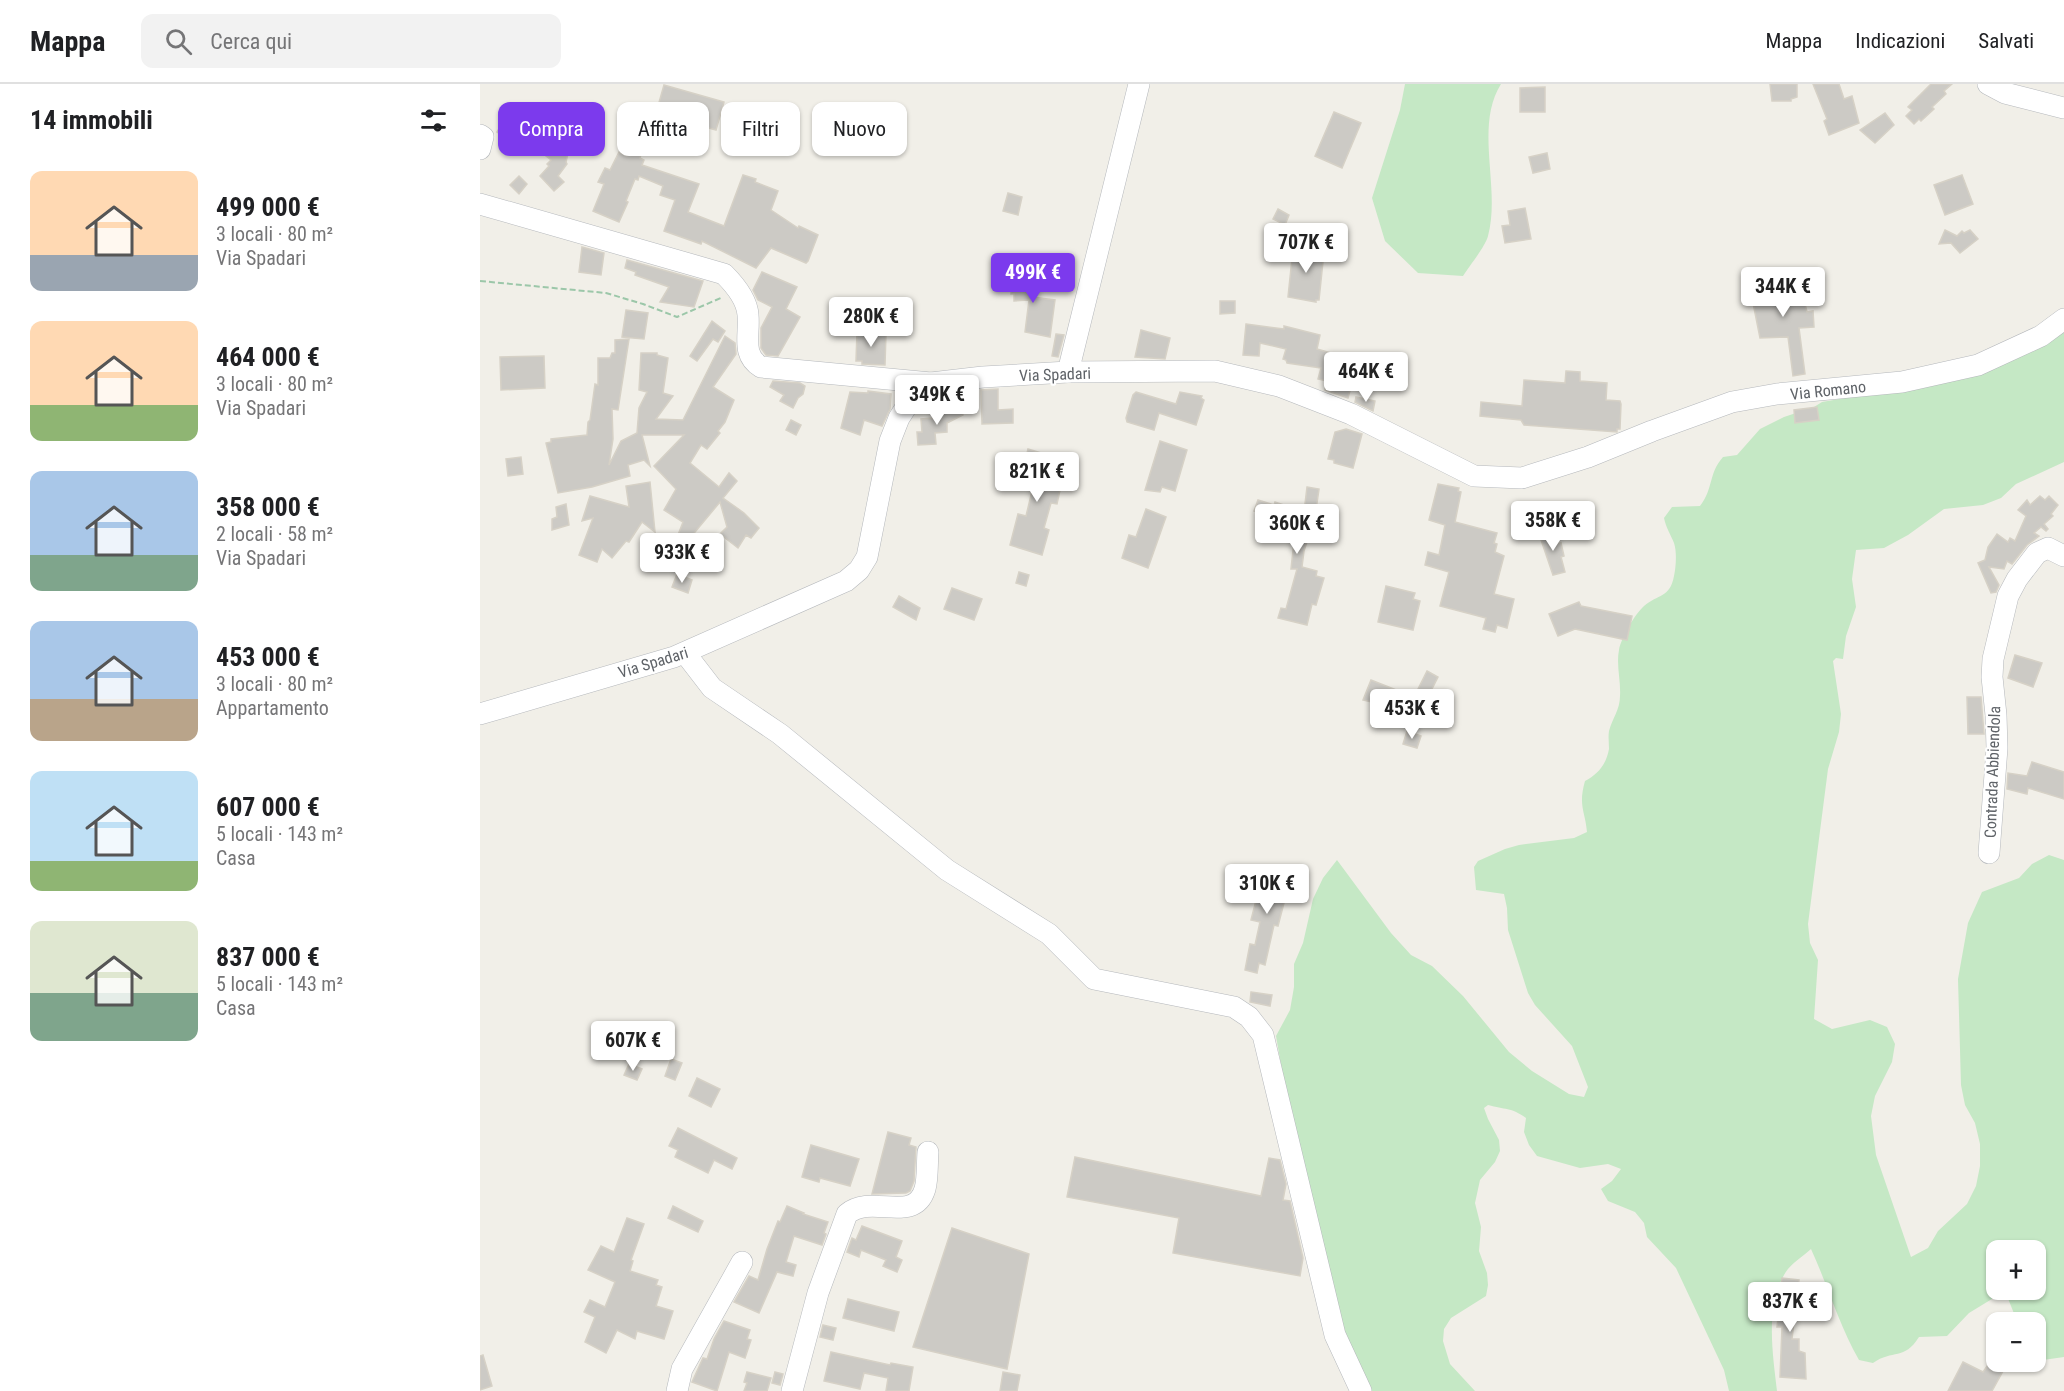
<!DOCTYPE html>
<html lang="it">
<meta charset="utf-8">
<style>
:root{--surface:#fff;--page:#f2f2f2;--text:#202124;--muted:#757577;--line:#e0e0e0;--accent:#7c3aed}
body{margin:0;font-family:"Roboto Condensed",sans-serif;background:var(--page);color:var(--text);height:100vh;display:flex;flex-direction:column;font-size:22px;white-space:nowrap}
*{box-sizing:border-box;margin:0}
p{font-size:20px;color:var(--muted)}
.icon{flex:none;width:33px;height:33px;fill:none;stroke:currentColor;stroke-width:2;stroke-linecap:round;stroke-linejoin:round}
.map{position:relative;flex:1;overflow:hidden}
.side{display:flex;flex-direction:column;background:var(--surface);width:480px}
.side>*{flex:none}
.guide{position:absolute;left:18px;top:18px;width:570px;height:54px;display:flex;gap:12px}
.controls{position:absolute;left:1506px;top:1156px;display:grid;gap:12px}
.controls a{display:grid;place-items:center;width:60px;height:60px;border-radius:12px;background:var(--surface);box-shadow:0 2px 4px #0004;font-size:30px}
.price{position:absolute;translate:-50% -51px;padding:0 14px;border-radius:6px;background:#fff;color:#222;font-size:20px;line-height:39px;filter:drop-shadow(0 2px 3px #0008)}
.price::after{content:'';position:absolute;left:50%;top:36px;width:18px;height:14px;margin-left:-9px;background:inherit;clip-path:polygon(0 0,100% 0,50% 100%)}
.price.active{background:var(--accent);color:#fff}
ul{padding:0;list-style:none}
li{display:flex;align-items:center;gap:18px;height:150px;padding:0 30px}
li span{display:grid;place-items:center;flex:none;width:168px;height:120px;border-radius:12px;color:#555}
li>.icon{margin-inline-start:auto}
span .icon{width:72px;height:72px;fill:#fffc;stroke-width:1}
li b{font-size:26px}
h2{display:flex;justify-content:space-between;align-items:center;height:72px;padding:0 30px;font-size:26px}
.tag{padding:0 21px;border-radius:12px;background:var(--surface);box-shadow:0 2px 4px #0004;font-size:21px;line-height:54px}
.tag.active{background:var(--accent);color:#fff}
header{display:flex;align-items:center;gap:36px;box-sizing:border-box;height:84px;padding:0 30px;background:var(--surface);border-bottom:2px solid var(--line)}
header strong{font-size:28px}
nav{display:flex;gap:33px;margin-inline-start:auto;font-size:21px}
.search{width:420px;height:54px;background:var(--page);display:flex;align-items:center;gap:15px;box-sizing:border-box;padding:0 21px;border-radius:12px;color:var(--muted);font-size:22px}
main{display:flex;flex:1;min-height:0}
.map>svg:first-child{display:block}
.green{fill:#c5e8c5;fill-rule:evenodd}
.building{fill:#cccac5;stroke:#d6d1c6;stroke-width:1.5}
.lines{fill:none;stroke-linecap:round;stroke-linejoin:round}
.minor-casing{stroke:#b5b8bc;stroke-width:22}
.path{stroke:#9cc7a9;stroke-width:2;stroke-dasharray:6 3;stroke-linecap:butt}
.minor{stroke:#fff;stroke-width:21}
.labels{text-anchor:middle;stroke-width:4.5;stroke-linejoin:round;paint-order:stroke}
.street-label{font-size:16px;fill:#5f6368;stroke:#fff}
</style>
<header>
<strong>Mappa</strong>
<div class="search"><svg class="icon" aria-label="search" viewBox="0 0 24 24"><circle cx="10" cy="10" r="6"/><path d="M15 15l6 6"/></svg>Cerca qui</div>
<nav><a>Mappa</a><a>Indicazioni</a><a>Salvati</a></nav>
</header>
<main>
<section class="side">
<h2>14 immobili<svg class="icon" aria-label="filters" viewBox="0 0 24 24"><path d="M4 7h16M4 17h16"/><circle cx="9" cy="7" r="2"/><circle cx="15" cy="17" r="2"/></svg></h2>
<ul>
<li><span style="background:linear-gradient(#ffd9b3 70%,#9aa5b1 0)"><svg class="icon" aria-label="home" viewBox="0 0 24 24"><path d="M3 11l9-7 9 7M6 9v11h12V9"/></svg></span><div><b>499 000 €</b><p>3 locali · 80 m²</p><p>Via Spadari</p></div></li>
<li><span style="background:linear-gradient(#ffd9b3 70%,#8fb573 0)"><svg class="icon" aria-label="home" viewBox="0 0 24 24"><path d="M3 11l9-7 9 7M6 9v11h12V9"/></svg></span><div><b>464 000 €</b><p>3 locali · 80 m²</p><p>Via Spadari</p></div></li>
<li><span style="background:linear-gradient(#a9c7e8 70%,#7fa58c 0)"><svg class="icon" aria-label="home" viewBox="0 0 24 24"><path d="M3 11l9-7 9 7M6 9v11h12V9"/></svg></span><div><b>358 000 €</b><p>2 locali · 58 m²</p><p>Via Spadari</p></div></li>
<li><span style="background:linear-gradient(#a9c7e8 65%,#b9a48a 0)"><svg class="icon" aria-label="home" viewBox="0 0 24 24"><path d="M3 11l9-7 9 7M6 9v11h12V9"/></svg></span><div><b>453 000 €</b><p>3 locali · 80 m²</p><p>Appartamento</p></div></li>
<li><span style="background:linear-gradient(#bfe0f5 75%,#8fb573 0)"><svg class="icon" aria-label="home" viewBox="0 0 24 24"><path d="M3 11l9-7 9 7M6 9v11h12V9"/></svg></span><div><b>607 000 €</b><p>5 locali · 143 m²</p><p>Casa</p></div></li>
<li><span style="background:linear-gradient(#dfe7d0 60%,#7fa58c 0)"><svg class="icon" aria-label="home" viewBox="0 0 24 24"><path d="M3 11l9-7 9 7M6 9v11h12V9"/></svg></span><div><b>837 000 €</b><p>5 locali · 143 m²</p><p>Casa</p></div></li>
</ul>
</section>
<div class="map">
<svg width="1584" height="1307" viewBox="0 0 1584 1307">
<rect width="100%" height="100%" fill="#f1efe8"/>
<g class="green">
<path d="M925,0H1021C994,43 1021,104 1008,152C1005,163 990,181 983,192L938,189L905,157L892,114L920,26Z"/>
<path d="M1584,246V378L1536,400L1521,414L1503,421L1464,425L1428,451L1404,464L1376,466L1372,495L1376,523L1366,552L1363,575L1356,574L1353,577L1361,630L1359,648L1348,685L1328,840L1330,859L1338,876L1334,935L1352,945L1390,936L1407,943L1415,960L1412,978L1395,1012L1391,1032L1396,1071L1431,1173L1448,1164L1458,1147L1487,1120L1496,1102L1500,1082V1060L1495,1039L1485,1021L1481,1001L1478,895L1488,839L1502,808L1539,794L1552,780L1569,771L1584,776V1273L1556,1277V1239H1534L1535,1232L1525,1207L1489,1229L1467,1252L1439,1253C1424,1277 1413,1265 1393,1279L1379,1276C1359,1241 1348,1202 1331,1165C1322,1173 1309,1181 1304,1191C1285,1225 1293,1271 1297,1307H1249L1244,1286L1196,1184L1167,1153L1164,1139L1155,1128L1128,1117L1121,1105L1132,1097L1141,1085L1128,1080L1100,1084L1057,1072L1049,1061L1044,1048L1046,1034C1031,1023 1025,1026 1008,1021L1004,1024L1008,1035L1019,1056L1020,1067L1015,1078L1000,1096L995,1119L1001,1143L999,1167L1007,1189L1008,1201L1006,1212L971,1234L964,1245L963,1257L970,1280L995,1307H888L859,1241L804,998L796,952L810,926L814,903V880L823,859L833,815L843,794L857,776L911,849L931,871L952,882L983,912L1029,968L1052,987L1089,1010L1104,1013L1108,1003L1092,962L1055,921L1048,909L1028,846L1027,824L1024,810L996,806L994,783L998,777L1025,765L1039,761L1094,754L1107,748C1105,726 1098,722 1105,697C1118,690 1126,681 1129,665C1129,659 1128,653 1129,647C1132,635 1140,626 1140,612C1141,597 1136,581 1139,566C1141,554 1155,530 1164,522C1178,510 1190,514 1194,492C1196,483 1197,468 1194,459C1191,451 1186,444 1184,434L1192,423L1220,422C1234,404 1228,390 1243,373L1257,371L1280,345L1304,333L1316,329L1326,328L1342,318L1434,302ZM1516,1167H1556V1206H1516Z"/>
</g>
<g class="building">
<path d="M1290,0H1317V13L1311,15V17H1292Z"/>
<path d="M1333,0H1359L1364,15L1372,12L1379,39L1349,51L1344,37L1347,35Z"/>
<path d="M1451,0H1472L1464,7L1466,10L1452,23L1454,25L1441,37L1439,35L1434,40L1426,32L1432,26L1428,23Z"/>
<path d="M184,1L244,18L236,46L176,29Z"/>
<path d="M1065,3V28H1040V4Z"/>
<path d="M854,28L881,39L862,84L835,72Z"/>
<path d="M1405,29L1414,41L1395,59L1380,46Z"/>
<path d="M99,30L102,31L86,65H89L86,78L87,80L78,92L84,98L74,107L60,92L69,82L67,80L71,76L38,50L32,58L17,48L23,38L34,45L43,33L59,45L65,40L77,54Z"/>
<path d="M151,60L162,66L160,74L164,76L162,81L219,100L208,128L244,142L263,91L276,95L275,98L298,107L291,126L318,144L319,142L338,151L328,177L326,179L291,164L276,184L222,157L221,160L184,147L195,116L180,111L183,102L159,92L158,96L155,95L146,117L148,118L139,138L113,127L124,100L118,98L125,84L130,86L139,68L147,72Z"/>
<path d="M1067,69L1070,85L1053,89L1049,73Z"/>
<path d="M1482,91L1493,120L1465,131L1454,101Z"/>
<path d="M39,92L47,100L39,110L30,101Z"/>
<path d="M528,109L542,113L538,131L523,127Z"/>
<path d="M1045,124L1051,155L1025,159L1022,142L1030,141L1028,127Z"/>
<path d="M798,125L809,131L805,141L793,135Z"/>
<path d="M1465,146L1477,152L1482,147L1484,149L1490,146L1498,155L1480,169L1471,159L1459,160Z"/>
<path d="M102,163L124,169L121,191L99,188Z"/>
<path d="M816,163L842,166L841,168H844L839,216H836V218L808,213L813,165L815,166Z"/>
<path d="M147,176L223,197L214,223L180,218L189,203L155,191L156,188L145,184Z"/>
<path d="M544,183L555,185L552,213L575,216L570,253L545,248L549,216L534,217V210H531L533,188L543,189Z"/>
<path d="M282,188L317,203L306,225L320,233L298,272L286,271L281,264V244L292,223L278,216L273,206Z"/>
<path d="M1310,197L1314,206L1321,204L1327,228L1333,227L1334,243L1319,244L1325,290L1313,292L1308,253L1280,254L1270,204L1292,202Z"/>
<path d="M740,217H755V229L740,230Z"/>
<path d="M146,226L168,229L164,255L142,253Z"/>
<path d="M232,237L245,247L238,258L233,255L217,277L210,272Z"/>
<path d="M766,240L804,245V242L840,251L837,265L862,272L859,284L875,288L868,314L845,306L847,297L838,295L841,284L807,279L806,276L803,275L806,265L780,259L779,272L763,271Z"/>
<path d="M661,246L690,254L685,275L655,273Z"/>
<path d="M377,248L406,249L405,281L382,280V277H376Z"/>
<path d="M576,250L584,251L578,273L572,272Z"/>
<path d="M245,252L255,259L256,270L233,303L254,316L245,338L238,347L240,349L227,365L221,361L210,379L239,403L249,389L257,397L243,414L264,429L279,444L271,454L266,451L258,464L240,450L247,443L240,418L190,478L188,477L203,438L184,426L196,405L174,382L204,351H162L170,382L164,376L148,381L150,392L112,403L78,409L66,359L71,358V355L107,351L108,338L110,336L115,300L118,301V274H130L132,269H135V256L149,255L138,326L132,325L133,355L129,381L141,357L157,349L159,324L167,308L159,306L161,269H177V271L188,274L183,309L193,312L176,335L203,336Z"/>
<path d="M64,272L65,304L21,306L20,273Z"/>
<path d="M1086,287L1100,288V297L1127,299L1126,316L1140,317L1141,320L1140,345H1137V348L1044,341L1041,336L1000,332L1001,318L1042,322L1044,296L1085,299Z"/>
<path d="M293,297L320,299L325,302L323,310L318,314L313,324L300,317L304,311L290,303Z"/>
<path d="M518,305V326L533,325V339L502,340L501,306Z"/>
<path d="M388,307L411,310L410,325L402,342L384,336L380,351L361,344L370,308L388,309Z"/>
<path d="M656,308L696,320L700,308L722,312L721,314L724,316L716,341L679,329L674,346L647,338L646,334L653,311Z"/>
<path d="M876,313L895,317L893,327L875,318Z"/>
<path d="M478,321L483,331L467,339V348L455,349L456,360L438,361L437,348H442L441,335L453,334Z"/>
<path d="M1337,323L1339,336L1315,339L1314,326Z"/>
<path d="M311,336L321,341L316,351L306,346Z"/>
<path d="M866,345L882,350L873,384L854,379V376L848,375L855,348Z"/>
<path d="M680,357L707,366L695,407L682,403L680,408L665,406Z"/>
<path d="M548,365L578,374L573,395L582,397L577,420L571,419L564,444L569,446L562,471L530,461L538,430L546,432L552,407L546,405L551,384L544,382Z"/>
<path d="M41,373L43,390L28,392L26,375Z"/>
<path d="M170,398L175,448L162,438L149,458L146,457L132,474L122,465L117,478L99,471L113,434L102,437L110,412L149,423L146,402Z"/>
<path d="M958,400L979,404L978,407L981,408L975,438L1017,449L1014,459L1017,460L1015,468L1024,472L1014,510L1034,515L1027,544L1017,541L1015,548L1003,545L1006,534L960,522L969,488L945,481L948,468L959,471L965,441L949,436Z"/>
<path d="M827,403L839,405L835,433L824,467L822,483L837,487L836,492L844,494L836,521L832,520L827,541L798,534L801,524L806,525L817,485H811L814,457L819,443L794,434L790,445L778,441L782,430L774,427L778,416L794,421L795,418L824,428Z"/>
<path d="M1560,412L1565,416L1569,412L1578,421L1571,430L1573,432L1564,440L1568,445L1566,447L1561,443L1554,449L1559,452L1547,461L1532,480L1527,477L1524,485L1509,483L1519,501L1516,508L1511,509L1498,479L1505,476L1508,463L1517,450L1528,458L1530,454L1535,457L1546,432L1538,426L1547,416L1550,421Z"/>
<path d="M86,420L89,441L72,446V435L77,433L76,423Z"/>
<path d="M666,425L686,433L668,484L642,474L649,451L656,453Z"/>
<path d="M1070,445L1076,460L1081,459L1084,472L1081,473L1085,488L1073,491L1059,450Z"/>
<path d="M539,488L549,491L546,502L536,499Z"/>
<path d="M197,490L212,496L208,509L192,503Z"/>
<path d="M906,502L935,509L933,515L940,517L933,546L898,538Z"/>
<path d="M472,504L502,515L494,536L464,525Z"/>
<path d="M419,512L440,524L436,536L413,523Z"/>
<path d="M1099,518L1101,522L1152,532L1147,556L1095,545L1078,552L1069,530Z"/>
<path d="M1535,571L1562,579L1553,603L1528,594Z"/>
<path d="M947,587L958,593L950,609L953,610L948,631L883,616L891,596L934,613Z"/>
<path d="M1487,613H1501L1504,650H1488Z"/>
<path d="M927,647L941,652L937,664L923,660Z"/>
<path d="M1552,678L1584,688V715L1548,704L1547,710L1527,705L1528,689L1547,692Z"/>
<path d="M784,785L811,792L798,842L794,841L785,881L779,879L777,889L765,886L770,860L775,861L780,838L771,836Z"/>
<path d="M771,908L792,911L790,922L770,918Z"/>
<path d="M191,975L202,979L195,996L185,992Z"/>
<path d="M149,980L162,985L157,996L144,991Z"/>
<path d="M217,994L240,1005L231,1023L209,1012Z"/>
<path d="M198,1044L257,1074L252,1085L234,1076L228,1089L195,1073L198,1066L189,1062Z"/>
<path d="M408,1048L431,1054L429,1061L436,1063L434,1097L430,1107L426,1109L392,1110Z"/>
<path d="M331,1061L379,1075L370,1102L340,1094L339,1098L322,1093Z"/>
<path d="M595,1073L781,1112L789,1074L800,1076L806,1100L803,1116L810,1117L823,1174L820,1192L693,1169L699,1134L587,1113Z"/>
<path d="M193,1122L223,1137L218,1148L188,1134Z"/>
<path d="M307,1122L324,1129L323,1130L348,1138L344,1149L346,1150L342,1161L314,1152L306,1178L316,1181L313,1192L297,1188L279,1229L254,1218L269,1192L278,1196L287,1165L298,1137L300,1138Z"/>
<path d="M147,1134L164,1140L151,1176L153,1177L150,1187L178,1196L176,1201L182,1203L176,1222L193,1227L184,1255L157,1247L155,1255L137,1246L126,1269L105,1258L115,1233L104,1228L110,1216L125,1223L135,1198L108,1186L121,1162L134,1168Z"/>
<path d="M382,1142L422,1157L416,1173L422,1176L417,1188L403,1182L406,1176L381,1166L379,1173L367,1168L372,1154L376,1156Z"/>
<path d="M472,1144L549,1170L527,1285L433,1263Z"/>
<path d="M1302,1194L1319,1196L1312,1255H1319V1267L1325,1269L1326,1295L1300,1293L1302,1243H1297Z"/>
<path d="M368,1215L419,1228L414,1247L363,1234Z"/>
<path d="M244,1237L270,1246L267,1255L271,1256L265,1274L249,1268L237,1307L212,1298L223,1274L227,1275L234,1255Z"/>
<path d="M343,1241L356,1244L353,1256L340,1253Z"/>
<path d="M351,1268L410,1281L411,1279L433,1283L429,1307H406L408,1294L384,1289L380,1305L344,1297Z"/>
<path d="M3,1271L12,1302L0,1306V1272Z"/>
<path d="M1483,1278L1503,1288L1510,1278H1528L1512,1307H1468Z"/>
<path d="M267,1288L291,1294L287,1307H264L267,1299L264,1298Z"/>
<path d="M295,1288L303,1290L300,1301L292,1299Z"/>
<path d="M523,1288L540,1291L537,1307H520Z"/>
</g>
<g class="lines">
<defs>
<g id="minor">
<path d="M1508,0L1525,9L1584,24"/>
<path d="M0,51L3,53L0,65"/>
<path d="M0,120L244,190C255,201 267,215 268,231C270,251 261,271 281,283L451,299"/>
<path d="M588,288L659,0"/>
<path d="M205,569L232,604L300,650L467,786L569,850L614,895L754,923L769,933L783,951L855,1251L881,1307"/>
<path d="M0,630L194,573L366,497L379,486L387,473L410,357L419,334L430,317L451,299L503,293L588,288L735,287L799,302L871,330L994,392L1042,394L1108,373L1172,347L1252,318L1297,310L1422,298L1498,281L1561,252L1584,235"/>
<path d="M1509,769L1517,664L1516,631L1512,593L1513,575L1528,512L1537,495L1557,469L1568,464L1584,472"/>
<path d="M197,1307L202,1285L262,1178"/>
<path d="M312,1307L338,1209L367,1130C392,1109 434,1141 445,1105C448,1094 447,1080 448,1068"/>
</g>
</defs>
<use href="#minor" class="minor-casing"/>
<path class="path" d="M0,197L126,209L163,220L197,233L243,213"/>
<use href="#minor" class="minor"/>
</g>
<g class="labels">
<g class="street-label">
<text transform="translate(575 290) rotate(-2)" y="6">Via Spadari</text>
<text transform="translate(1348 306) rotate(-6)" y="6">Via Romano</text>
<text transform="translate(173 578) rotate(-17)" y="6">Via Spadari</text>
<text transform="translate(1512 688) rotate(-88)" y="6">Contrada Abbiendola</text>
</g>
</g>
</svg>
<div class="controls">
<a>+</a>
<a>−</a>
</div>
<b class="price" style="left:826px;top:190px">707K €</b>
<b class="price active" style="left:553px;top:220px">499K €</b>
<b class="price" style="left:1303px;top:234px">344K €</b>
<b class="price" style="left:391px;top:264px">280K €</b>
<b class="price" style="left:886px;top:319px">464K €</b>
<b class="price" style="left:457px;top:342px">349K €</b>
<b class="price" style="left:557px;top:419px">821K €</b>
<b class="price" style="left:1073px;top:468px">358K €</b>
<b class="price" style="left:817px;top:471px">360K €</b>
<b class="price" style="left:202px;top:500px">933K €</b>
<b class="price" style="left:932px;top:656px">453K €</b>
<b class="price" style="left:787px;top:831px">310K €</b>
<b class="price" style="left:153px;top:988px">607K €</b>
<b class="price" style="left:1310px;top:1249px">837K €</b>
<div class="guide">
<a class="tag active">Compra</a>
<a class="tag">Affitta</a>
<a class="tag">Filtri</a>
<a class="tag">Nuovo</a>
</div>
</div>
</main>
